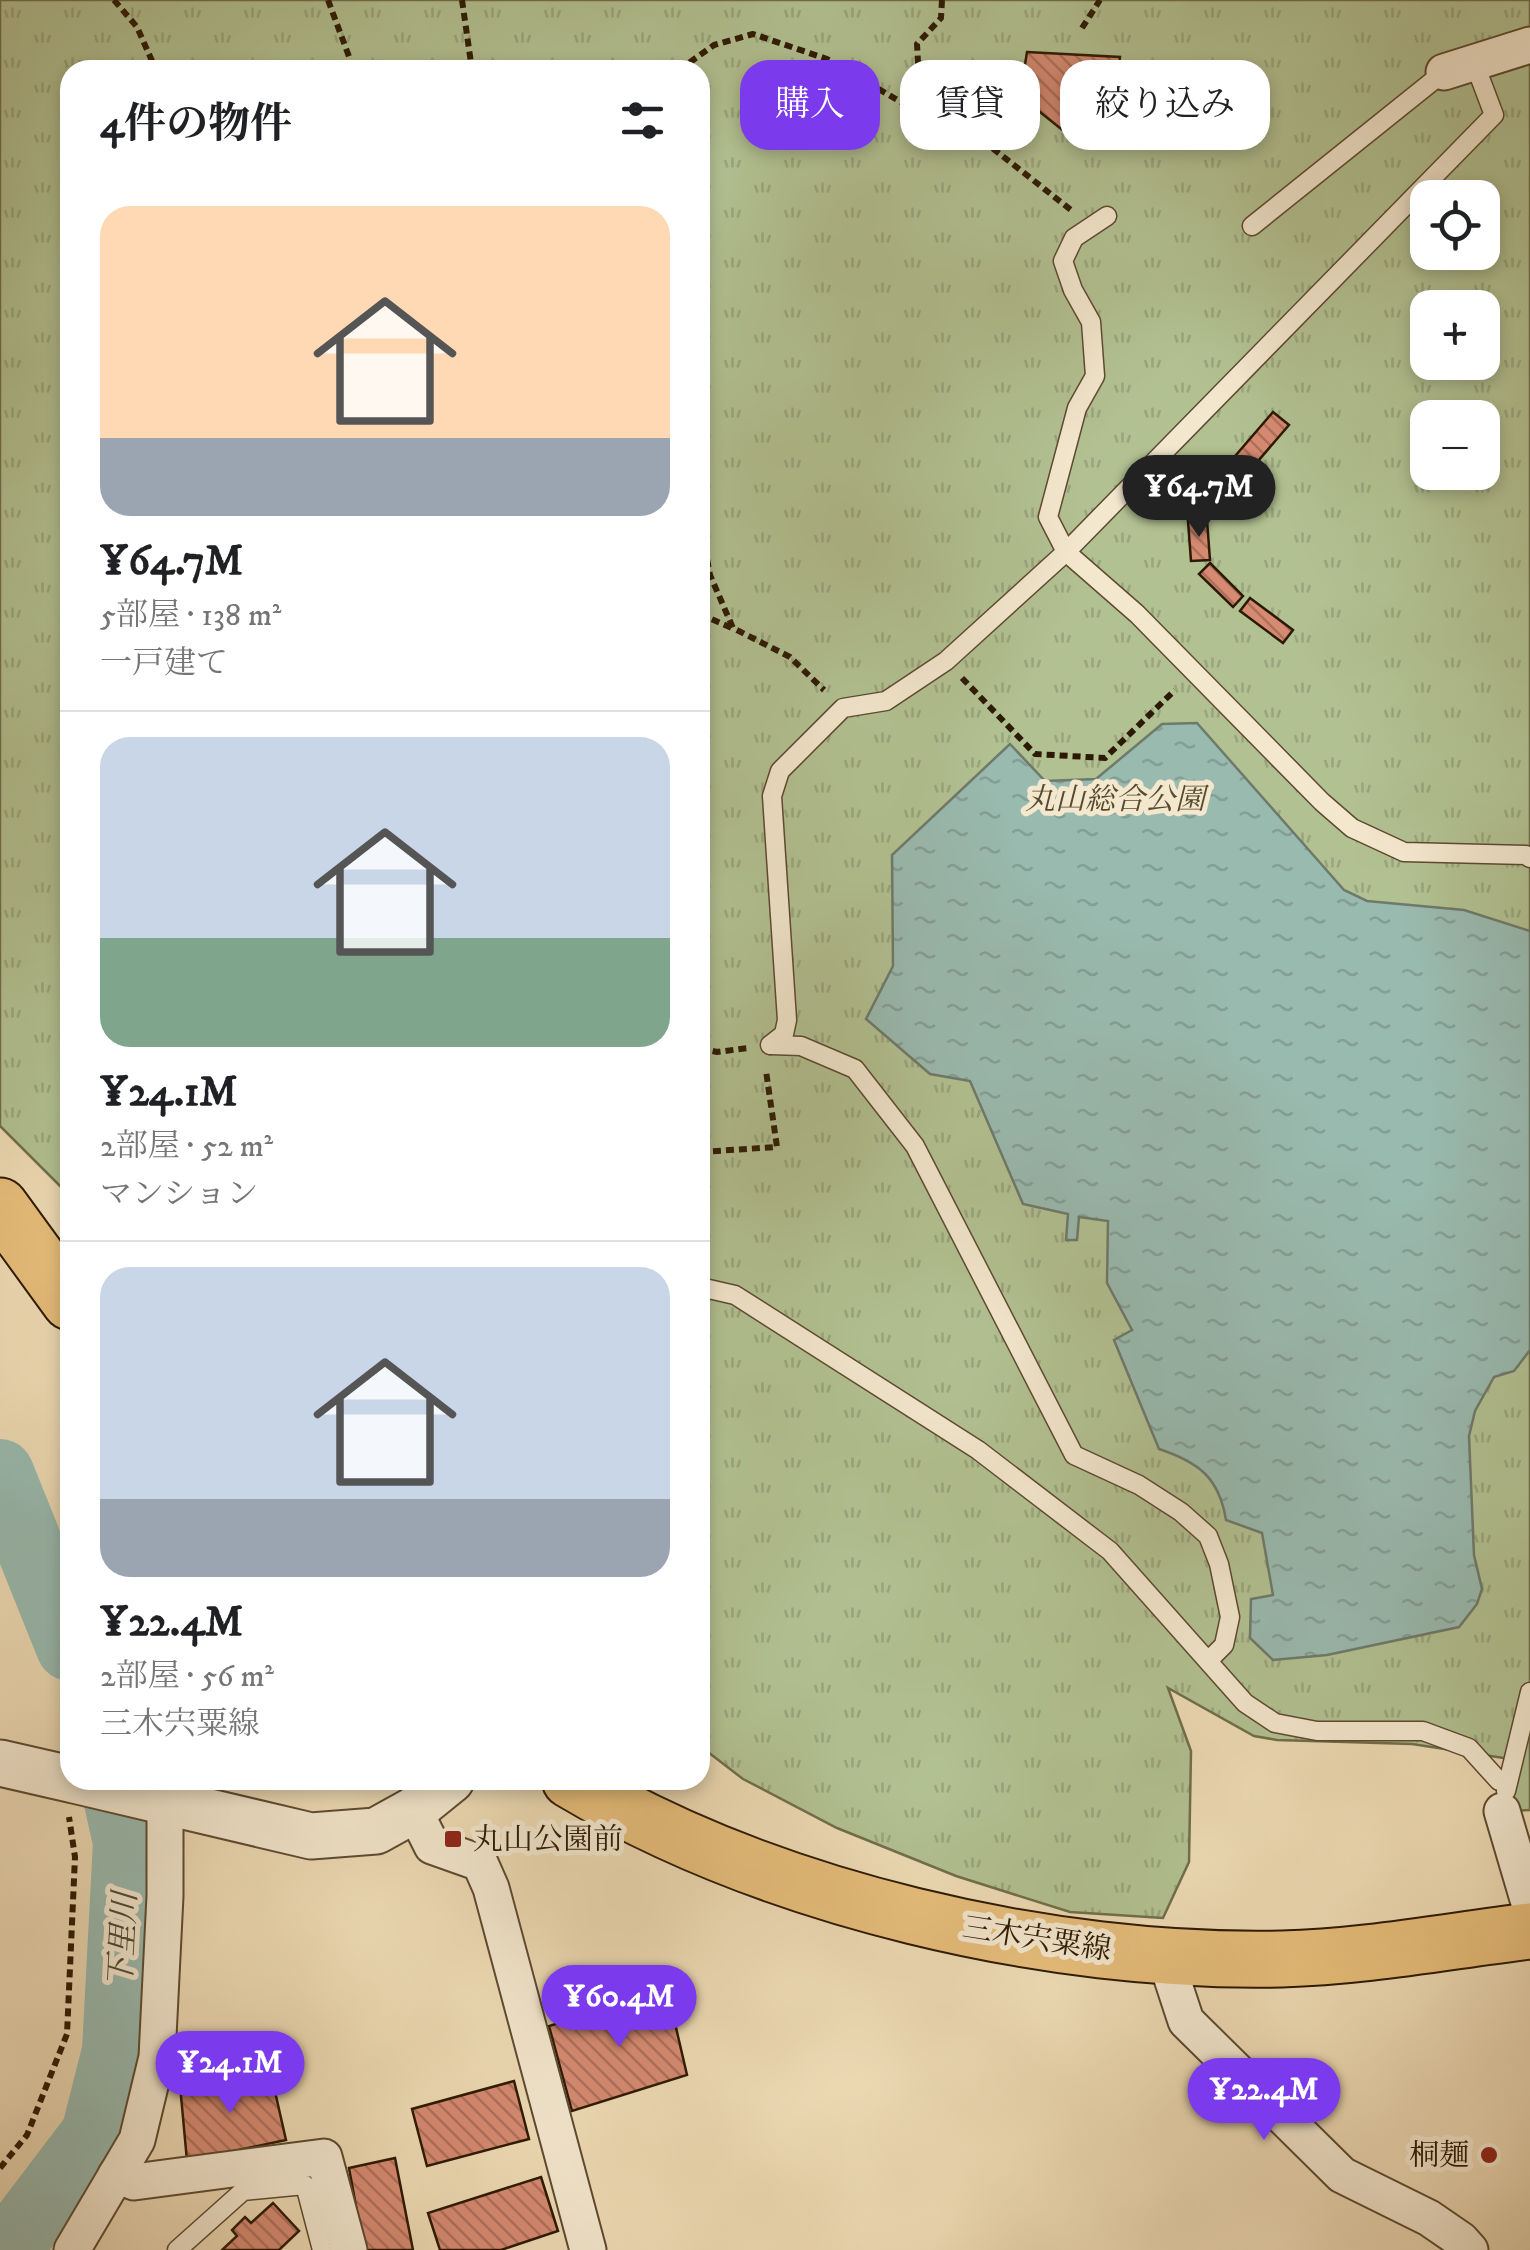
<!DOCTYPE html>
<html lang="ja">
<meta charset="utf-8">
<style>
:root{--surface:#fff;--page:#f2f2f2;--text:#202124;--muted:#757577;--line:#e0e0e0;--accent:#7c3aed}
body{margin:0;font-family:"IM FELL DW Pica","Noto Serif JP",serif;background:var(--page);color:var(--text);height:100vh;display:flex;flex-direction:column;font-size:38px;white-space:nowrap}
*{box-sizing:border-box;margin:0}
p{font-size:32px;color:var(--muted)}
.icon{flex:none;width:55px;height:55px;fill:none;stroke:currentColor;stroke-width:2;stroke-linecap:round;stroke-linejoin:round}
.map{position:relative;flex:1;overflow:hidden}
.sheet{position:absolute;left:60px;top:60px;width:650px;height:1730px;display:flex;flex-direction:column;background:var(--surface);border-radius:30px;box-shadow:0 5px 15px #0003}
.sheet>*{flex:none}
.banner{position:absolute;left:740px;top:60px;width:640px;height:90px;display:flex;gap:20px}
.buttons{position:absolute;left:1410px;top:180px;display:grid;gap:20px}
.buttons a{display:grid;place-items:center;width:90px;height:90px;border-radius:20px;background:var(--surface);box-shadow:0 5px 15px #0003;font-size:50px}
.price{position:absolute;translate:-50% -85px;padding:0 22px;border-radius:35px;background:var(--accent);color:#fff;font-size:32px;line-height:65px;filter:drop-shadow(0 2px 5px #0008)}
.price::after{content:'';position:absolute;left:50%;top:60px;width:30px;height:22px;margin-left:-15px;background:inherit;clip-path:polygon(0 0,100% 0,50% 100%)}
.price.active{background:#222;color:#fff}
ul{padding:0;list-style:none}
li{display:grid;align-content:center;gap:20px;height:530px;padding:0 40px}
li+li{border-top:2px solid var(--line)}
li span{display:grid;place-items:center;height:310px;border-radius:30px;color:#555}
li>.icon{margin-inline-start:auto}
span .icon{width:180px;height:180px;fill:#fffc;stroke-width:1}
li b{font-size:42px}
h2{display:flex;justify-content:space-between;align-items:center;height:120px;padding:0 40px;font-size:42px}
.tag{padding:0 35px;border-radius:30px;background:var(--surface);box-shadow:0 5px 15px #0003;font-size:35px;line-height:90px}
.tag.active{background:var(--accent);color:#fff}
.map>svg:first-child{display:block}
.park{fill:url(#park-tufts);stroke:#706e4b;stroke-width:2.5;fill-rule:evenodd}
.water{fill:url(#water-ripples);stroke:#6e7a6b;stroke-width:2.5}
.lines{fill:none;stroke-linecap:round;stroke-linejoin:round}
.river{stroke:#99baaf;stroke-width:68}
.building{fill:url(#building-back-hatch);stroke:#2d1a04;stroke-width:2.5}
.service-casing{stroke:#5d4a30;stroke-width:21}
.minor-casing{stroke:#5d4a30;stroke-width:39}
.tertiary-casing{stroke:#5d4a30;stroke-width:49}
.primary-casing{stroke:#2d1a04;stroke-width:59}
.path{stroke:#2d1a04;stroke-width:6;stroke-dasharray:8 5;stroke-linecap:butt}
.service{stroke:#f3e7ce;stroke-width:18}
.minor{stroke:#f3e7ce;stroke-width:35}
.tertiary{stroke:#f3e7ce;stroke-width:45}
.primary{stroke:#e6bd7a;stroke-width:55}
.poi-dot{fill:#8f2418;stroke:#f3e7ce;stroke-width:4}
.labels{text-anchor:middle;stroke-width:10;stroke-linejoin:round;paint-order:stroke}
.park-label{font-size:30px;font-style:italic;fill:#554c2f;stroke:#f3e7ce}
.poi-label{font-size:30px;fill:#2d1a04;stroke:#f3e7ce;text-anchor:start}
.street-label{font-size:30px;fill:#2d1a04;stroke:#f3e7ce}
.water-label{font-size:32px;font-style:italic;fill:#4d4a37;stroke:#f3e7ce}
</style>
<div class="map">
<svg width="1530" height="2250" viewBox="0 0 1530 2250">
<defs>
<pattern id="park-tufts" width="24" height="20" patternUnits="userSpaceOnUse" patternTransform="scale(2.5)"><rect width="24" height="20" fill="#b2c192"/><path d="M3 7l-1-3M5 7V3M7 7l1-3M15 17l-1-3M17 17v-4M19 17l1-3" fill="none" stroke="#99a57c"/></pattern>
<pattern id="water-ripples" width="26" height="14" patternUnits="userSpaceOnUse" patternTransform="scale(2.5)"><rect width="26" height="14" fill="#99baaf"/><path d="M2 4q2-2 4 0t4 0M15 11q2-2 4 0t4 0" fill="none" stroke="#849f95"/></pattern>
<pattern id="building-back-hatch" width="6" height="6" patternUnits="userSpaceOnUse" patternTransform="scale(2.5)"><rect width="6" height="6" fill="#d68a72"/><path d="M-1 5l2 2M0 0l6 6M5-1l2 2" fill="none" stroke="#ae705b"/></pattern>
</defs>
<rect width="100%" height="100%" fill="#eddab4"/>
<filter id="stains"><feTurbulence type="fractalNoise" baseFrequency=".002" numOctaves="4"/><feColorMatrix values="0 0 0 0 .2 0 0 0 0 .09 0 0 0 0 .02 0 0 0 .5 -.17"/></filter>
<radialGradient id="worn" r=".72"><stop offset=".6" stop-color="#630" stop-opacity="0"/><stop offset="1" stop-color="#630" stop-opacity=".3"/></radialGradient>
<path class="park" d="M0,0H1530V1810L1507,1811L1517,1760L1412,1744L1277,1740L1254,1736L1168,1688L1191,1751L1189,1862L1163,1918L1070,1912L956,1876L837,1828L743,1779L700,1746V70H70V1196L0,1126ZM1428,198H1482V252H1428ZM1428,308H1482V362H1428ZM1428,418H1482V472H1428Z"/>
<path class="water" d="M1197,723L1344,890L1367,901L1464,910L1530,931V1350L1514,1371L1494,1377L1475,1411L1469,1436L1474,1555L1482,1589L1477,1604L1459,1627L1327,1655L1273,1660L1250,1638L1251,1599L1273,1595L1262,1533L1226,1520C1219,1477 1198,1462 1159,1449L1114,1340L1132,1330L1107,1283L1108,1221L1079,1217L1077,1240H1066L1068,1214L1023,1204L970,1081L930,1074L866,1019L893,966L892,855L1010,744L1045,781L1096,779L1162,724Z"/>
<g class="lines">
<g class="river">
<path d="M0,1473L70,1647"/>
<path d="M7,2250L95,2134L116,2051L127,1842L113,1780"/>
</g>
</g>
<g class="building">
<path d="M1027,52L1120,57L1114,105L1095,122L1065,132L1020,96Z"/>
<path d="M1273,412L1289,425L1209,518L1193,505Z"/>
<path d="M1207,520L1210,560L1191,561L1188,521Z"/>
<path d="M1210,563L1243,596L1233,607L1199,574Z"/>
<path d="M1250,598L1293,630L1283,643L1240,611Z"/>
<path d="M667,1989L687,2075L572,2111L549,2026Z"/>
<path d="M271,2074L286,2140L187,2161L180,2085Z"/>
<path d="M514,2081L529,2139L427,2166L412,2109Z"/>
<path d="M395,2158L413,2250H364L349,2168Z"/>
<path d="M541,2177L558,2231L501,2250H440L428,2213Z"/>
<path d="M273,2203L299,2231L279,2250H222L237,2236L232,2230L245,2217L251,2223Z"/>
</g>
<g class="lines">
<defs>
<g id="service">
<path d="M1107,216L1074,238L1063,261L1073,290L1091,322L1095,376L1077,408L1048,517L1066,552L1137,614L1322,802L1352,828L1404,852L1526,855L1530,858"/>
<path d="M1252,226L1444,72"/>
<path d="M770,1045L784,1034L787,1020L772,796L780,771L843,708L886,701L946,661L1066,552L1494,115L1474,62"/>
<path d="M771,1045L801,1046L855,1069L915,1146L1074,1455L1139,1485L1181,1512L1208,1536L1219,1564L1230,1617L1224,1645L1209,1660"/>
<path d="M700,1287L735,1295L978,1450L1110,1551L1245,1703L1275,1723L1317,1731H1423L1469,1748L1499,1781H1508"/>
<path d="M1506,1791L1530,1692"/>
<path d="M177,2250L243,2191L305,2185L322,2250"/>
</g>
<g id="minor">
<path d="M1444,72L1530,45"/>
<path d="M414,1810L432,1846L480,1863L491,1888L588,2250"/>
<path d="M1502,1811L1530,1906"/>
<path d="M1165,1957L1186,2021L1342,2175L1429,2218L1461,2240L1470,2250"/>
<path d="M116,2175L134,2182L324,2157L349,2250"/>
<path d="M72,2250L137,2140L157,2057L165,1896V1802"/>
</g>
<g id="tertiary">
<path d="M0,1763L70,1779"/>
<path d="M74,1780L311,1836L376,1831L414,1810L451,1780"/>
</g>
<g id="primary">
<path d="M0,1206L70,1302"/>
<path d="M570,1780C770,1899 1049,1964 1282,1959C1364,1957 1448,1941 1530,1931"/>
</g>
</defs>
<use href="#service" class="service-casing"/>
<use href="#minor" class="minor-casing"/>
<use href="#tertiary" class="tertiary-casing"/>
<use href="#primary" class="primary-casing"/>
<g class="path">
<path d="M114,0L137,27L156,70"/>
<path d="M328,0L354,70"/>
<path d="M462,0L472,70"/>
<path d="M942,0L941,18L917,44L918,62L949,80L996,127L986,143"/>
<path d="M1082,28L1100,0"/>
<path d="M679,70L714,45L753,34L827,59L961,137L986,143L1071,210"/>
<path d="M700,521L710,575L733,628L790,657L824,690"/>
<path d="M700,614L732,628"/>
<path d="M700,638L705,618"/>
<path d="M962,678L1035,754L1105,758L1175,690"/>
<path d="M700,714V731"/>
<path d="M700,815V820"/>
<path d="M700,1048L717,1052L748,1048"/>
<path d="M700,1152L777,1147L766,1071"/>
<path d="M0,2168L27,2135L67,2034L75,1857L69,1817"/>
</g>
<use href="#service" class="service"/>
<use href="#minor" class="minor"/>
<use href="#tertiary" class="tertiary"/>
<use href="#primary" class="primary"/>
</g>
<g class="poi-dot">
<rect x="443" y="1829" width="20" height="20" rx="5"/>
<circle cx="1489" cy="2155" r="10"/>
</g>
<g class="labels">
<g class="park-label">
<text x="1115" y="809">丸山総合公園</text>
</g>
<g class="poi-label">
<text x="473" y="1849">丸山公園前</text>
<text x="1469" y="2165" text-anchor="end">桐麺</text>
</g>
<g class="street-label">
<text transform="translate(1037 1938) rotate(9)" y="10">三木宍粟線</text>
</g>
<g class="water-label">
<text transform="translate(122 1940) rotate(-87)" y="11">下里川</text>
</g>
</g>
<rect width="100%" height="100%" filter="url(#stains)"/>
<rect width="100%" height="100%" fill="url(#worn)"/>
</svg>
<div class="buttons">
<a><svg class="icon" aria-label="locate" viewBox="0 0 24 24"><circle cx="12" cy="12" r="6"/><path d="M12 2v4M12 18v4M2 12h4M18 12h4"/></svg></a>
<a>+</a>
<a>−</a>
</div>
<b class="price active" style="left:1199px;top:540px">¥64.7M</b>
<b class="price" style="left:619px;top:2050px">¥60.4M</b>
<b class="price" style="left:230px;top:2116px">¥24.1M</b>
<b class="price" style="left:1264px;top:2143px">¥22.4M</b>
<div class="banner">
<a class="tag active">購入</a>
<a class="tag">賃貸</a>
<a class="tag">絞り込み</a>
</div>
<section class="sheet">
<h2>4件の物件<svg class="icon" aria-label="filters" viewBox="0 0 24 24"><path d="M4 7h16M4 17h16"/><circle cx="9" cy="7" r="2"/><circle cx="15" cy="17" r="2"/></svg></h2>
<ul>
<li><span style="background:linear-gradient(#ffd9b3 75%,#9aa5b1 0)"><svg class="icon" aria-label="home" viewBox="0 0 24 24"><path d="M3 11l9-7 9 7M6 9v11h12V9"/></svg></span><div><b>¥64.7M</b><p>5部屋 · 138 m²</p><p>一戸建て</p></div></li>
<li><span style="background:linear-gradient(#c9d6e8 65%,#7fa58c 0)"><svg class="icon" aria-label="home" viewBox="0 0 24 24"><path d="M3 11l9-7 9 7M6 9v11h12V9"/></svg></span><div><b>¥24.1M</b><p>2部屋 · 52 m²</p><p>マンション</p></div></li>
<li><span style="background:linear-gradient(#c9d6e8 75%,#9aa5b1 0)"><svg class="icon" aria-label="home" viewBox="0 0 24 24"><path d="M3 11l9-7 9 7M6 9v11h12V9"/></svg></span><div><b>¥22.4M</b><p>2部屋 · 56 m²</p><p>三木宍粟線</p></div></li>
</ul>
</section>
</div>
